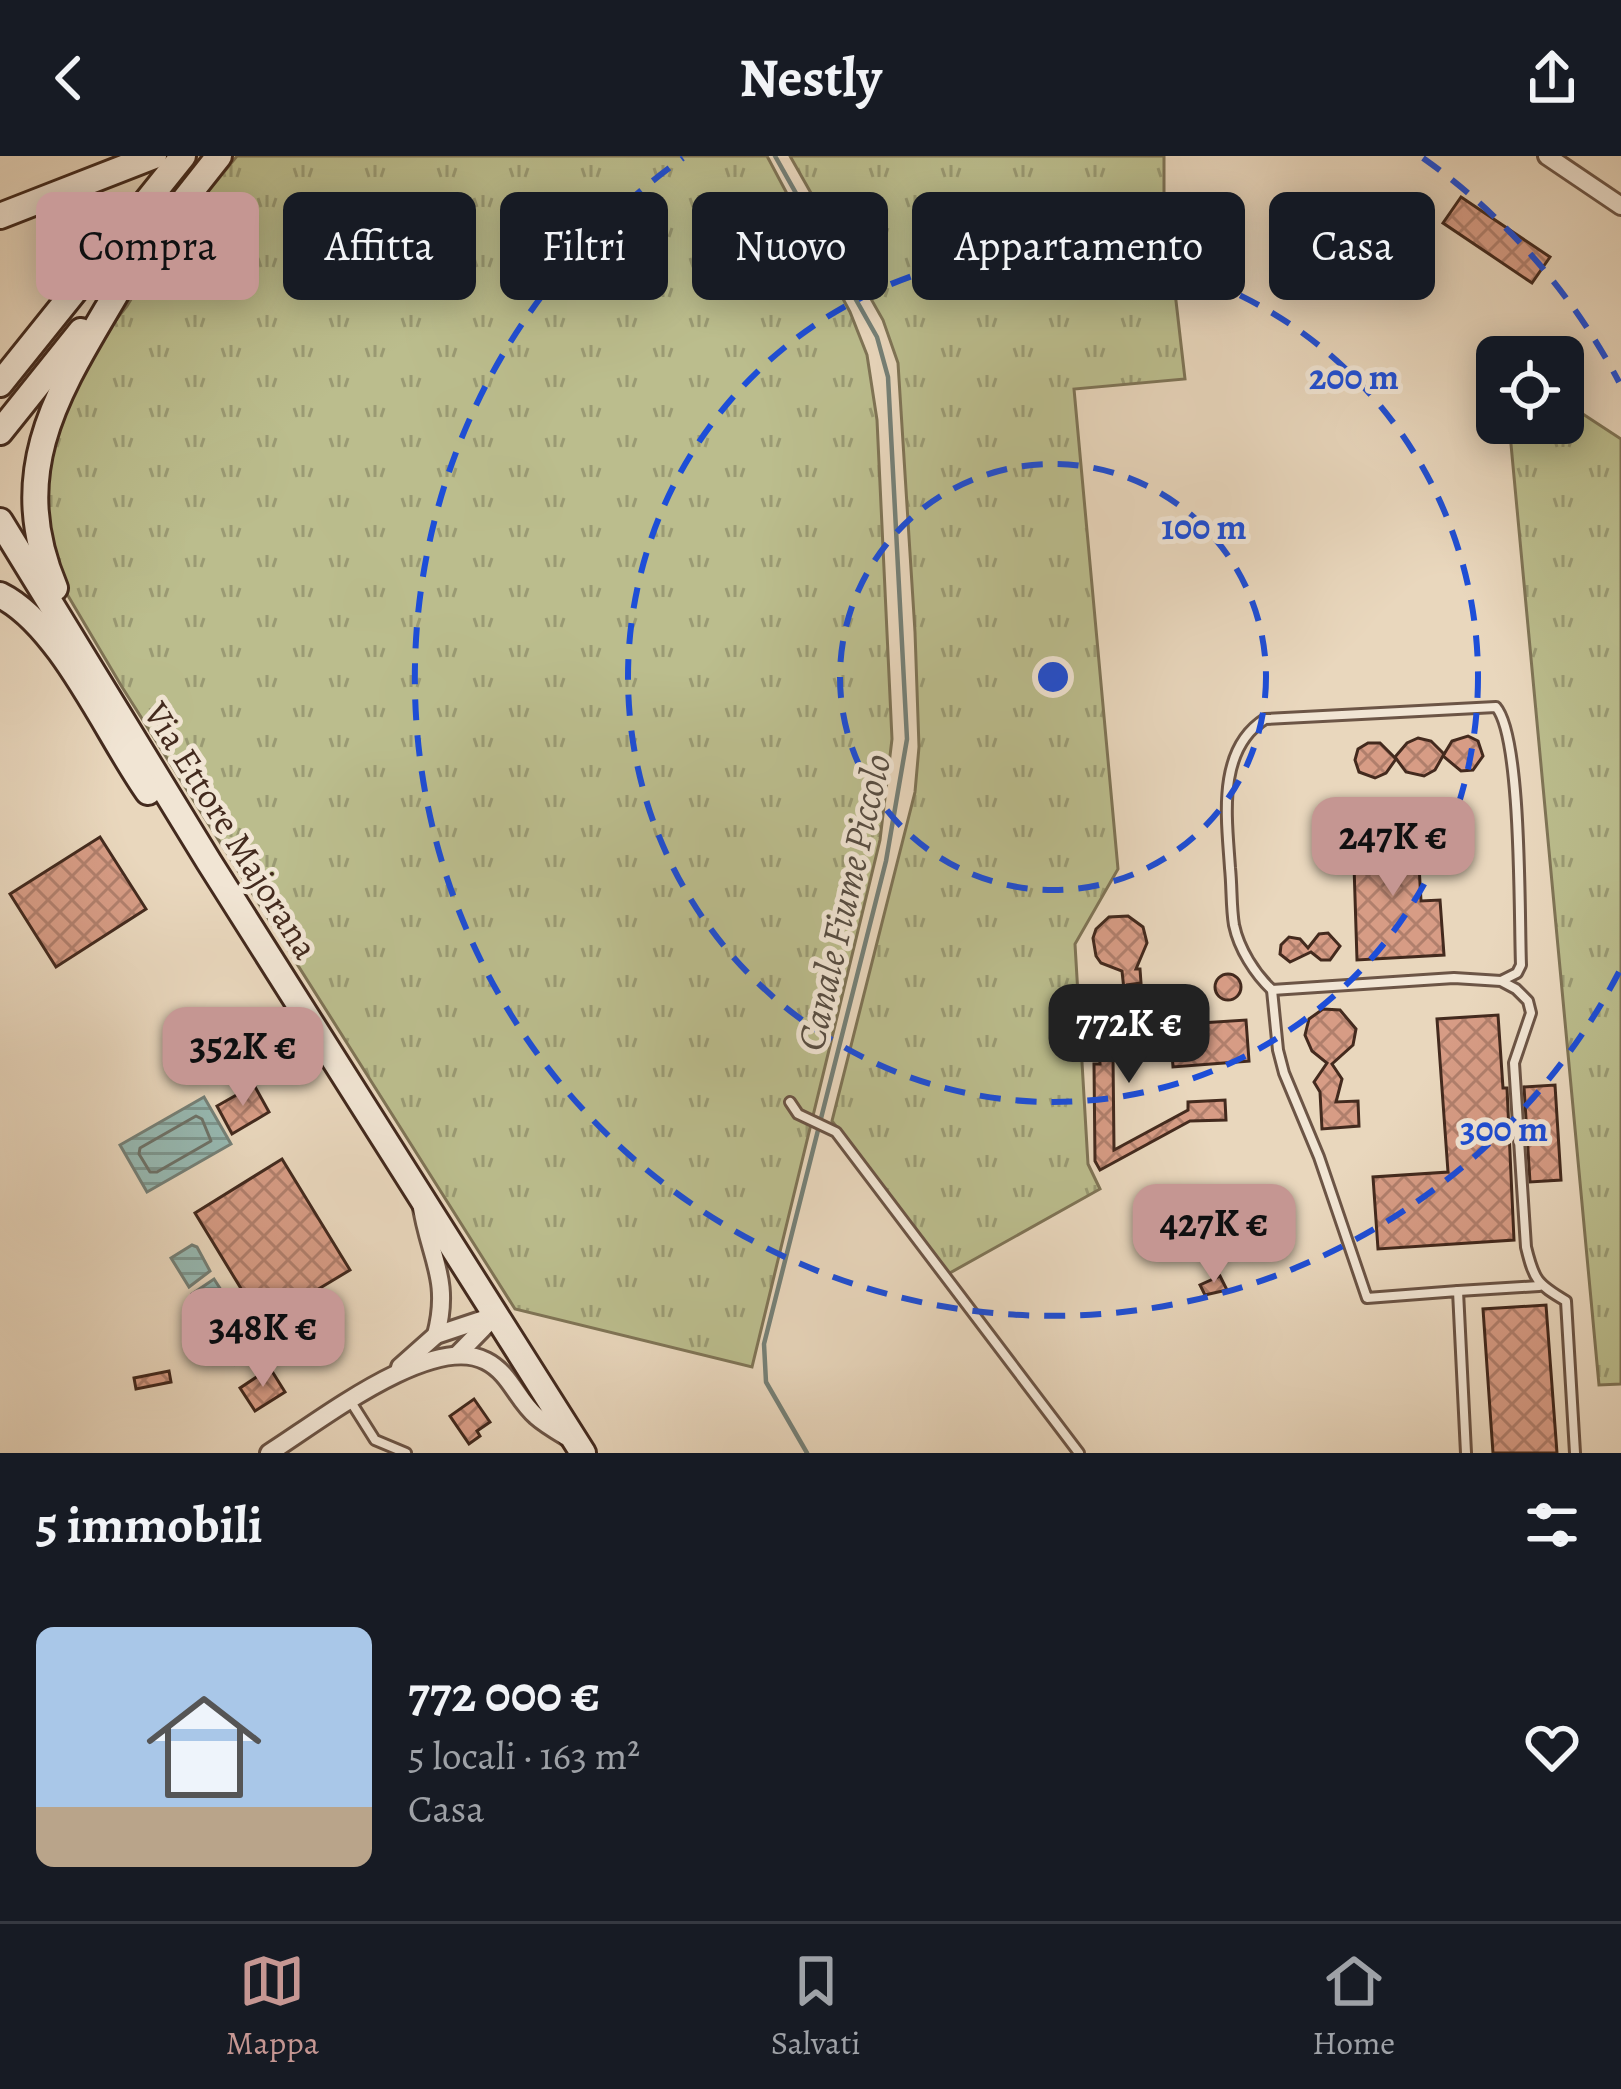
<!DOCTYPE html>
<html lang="it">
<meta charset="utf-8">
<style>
:root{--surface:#171b24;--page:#242831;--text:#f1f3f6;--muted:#9ea1a6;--line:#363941;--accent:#c59692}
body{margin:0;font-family:Alegreya,serif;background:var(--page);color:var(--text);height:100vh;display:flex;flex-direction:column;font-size:45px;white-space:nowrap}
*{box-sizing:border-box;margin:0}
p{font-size:39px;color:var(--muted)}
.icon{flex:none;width:66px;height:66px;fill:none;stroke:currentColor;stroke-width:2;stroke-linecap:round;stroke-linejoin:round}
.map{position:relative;height:1297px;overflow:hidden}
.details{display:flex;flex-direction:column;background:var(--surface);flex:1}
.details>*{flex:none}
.hud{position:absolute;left:36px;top:36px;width:1551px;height:108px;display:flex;gap:24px}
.tools{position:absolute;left:1476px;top:180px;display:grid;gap:24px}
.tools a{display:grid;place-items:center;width:108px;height:108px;border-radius:18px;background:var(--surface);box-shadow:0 6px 30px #0003;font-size:60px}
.price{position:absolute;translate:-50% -102px;padding:0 27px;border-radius:24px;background:var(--accent);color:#111;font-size:39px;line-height:78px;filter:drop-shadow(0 3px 6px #0008)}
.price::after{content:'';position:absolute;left:50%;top:72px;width:36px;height:27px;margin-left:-18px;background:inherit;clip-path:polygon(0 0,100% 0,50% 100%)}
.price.on{background:#222;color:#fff}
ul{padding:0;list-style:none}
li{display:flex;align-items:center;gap:36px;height:300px;padding:0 36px}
li span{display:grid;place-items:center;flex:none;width:336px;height:240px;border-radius:18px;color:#555}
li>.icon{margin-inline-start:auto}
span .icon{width:144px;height:144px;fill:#fffc;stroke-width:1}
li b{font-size:51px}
h2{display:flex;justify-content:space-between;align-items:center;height:144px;padding:0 36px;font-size:51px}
.tag{padding:0 42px;border-radius:18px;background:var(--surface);box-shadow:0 6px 30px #0003;font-size:42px;line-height:108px}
.tag.on{background:var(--accent);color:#111}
header{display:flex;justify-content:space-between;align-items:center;height:156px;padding:0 36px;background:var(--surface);font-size:54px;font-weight:700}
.tabs{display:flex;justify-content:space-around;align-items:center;height:168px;border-top:3px solid var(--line);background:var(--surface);font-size:33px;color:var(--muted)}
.tabs a{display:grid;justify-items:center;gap:6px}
.tabs .on{color:var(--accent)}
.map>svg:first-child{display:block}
.grass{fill:url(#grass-tufts);stroke:#7f7456;stroke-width:3}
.water{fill:url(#water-rules);stroke:#758077;stroke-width:3}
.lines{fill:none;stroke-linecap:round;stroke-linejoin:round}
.shore{stroke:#6d7268;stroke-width:3}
.stream{stroke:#758077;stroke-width:4.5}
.building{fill:url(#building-cross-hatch);stroke:#432a1e;stroke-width:3}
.lane-casing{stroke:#6c5546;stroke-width:14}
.street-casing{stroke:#6c5546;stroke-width:22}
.secondary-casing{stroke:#432a1e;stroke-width:30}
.lane{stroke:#f1e5d4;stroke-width:8}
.street{stroke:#f1e5d4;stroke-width:16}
.secondary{stroke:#f1e5d4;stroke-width:24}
.ring{fill:none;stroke:#1d4ed8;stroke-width:6;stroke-dasharray:21 15}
.labels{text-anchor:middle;stroke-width:10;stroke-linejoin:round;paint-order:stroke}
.street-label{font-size:36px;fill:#432a1e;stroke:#f1e5d4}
.water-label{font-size:39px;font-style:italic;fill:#584e43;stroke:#f1e5d4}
.centre{fill:#1d4ed8;stroke:#f1e5d4;stroke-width:6}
.ring-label{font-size:36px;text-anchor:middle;font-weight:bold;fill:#1d4ed8;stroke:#f1e5d4;stroke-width:10;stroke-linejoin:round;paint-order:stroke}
</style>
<header><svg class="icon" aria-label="back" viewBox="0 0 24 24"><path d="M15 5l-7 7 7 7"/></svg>Nestly<svg class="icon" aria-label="share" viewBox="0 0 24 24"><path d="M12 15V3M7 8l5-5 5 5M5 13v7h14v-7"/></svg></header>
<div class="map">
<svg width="1621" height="1297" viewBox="0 0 1621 1297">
<defs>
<pattern id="grass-tufts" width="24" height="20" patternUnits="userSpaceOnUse" patternTransform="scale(3)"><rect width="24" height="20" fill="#bbbd8d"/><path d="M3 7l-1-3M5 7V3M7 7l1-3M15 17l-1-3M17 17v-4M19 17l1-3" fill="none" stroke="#9a9a73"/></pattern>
<pattern id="water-rules" width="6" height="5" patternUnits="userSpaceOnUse" patternTransform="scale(3)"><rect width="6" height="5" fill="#97b9b2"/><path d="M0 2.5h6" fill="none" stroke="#7d9790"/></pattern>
<pattern id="building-cross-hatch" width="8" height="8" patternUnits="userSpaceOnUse" patternTransform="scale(3)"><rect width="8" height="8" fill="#d79c85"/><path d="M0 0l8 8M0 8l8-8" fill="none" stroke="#b07f6c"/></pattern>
</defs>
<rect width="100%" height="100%" fill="#e9d7bd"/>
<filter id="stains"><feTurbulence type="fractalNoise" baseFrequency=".00167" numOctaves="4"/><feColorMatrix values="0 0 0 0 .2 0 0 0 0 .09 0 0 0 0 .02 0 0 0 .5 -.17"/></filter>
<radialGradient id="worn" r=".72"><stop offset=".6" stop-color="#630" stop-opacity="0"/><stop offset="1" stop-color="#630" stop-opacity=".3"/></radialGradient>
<g class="grass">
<path d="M237,0H767L850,156L867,199L877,264L892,583L880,684L752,1211L515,1153L122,531L51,411L39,330L82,207L127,150L162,92Z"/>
<path d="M790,0H1164V41L1185,223L1074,233L1118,713L1075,788L1088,1008L1100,1033L948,1118L832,965L915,636L919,591L915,476L898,207L883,164Z"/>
<path d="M1563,245L1621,283V1228L1599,1229L1509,267H1563Z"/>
</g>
<g class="water">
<path d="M204,941L231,988L147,1036L120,989Z"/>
<path d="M192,1089L197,1091L210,1115L189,1131L171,1102Z"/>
<path d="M214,1123L234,1154L211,1168L192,1138Z"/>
<path d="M312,1137L326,1160L277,1191L262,1167Z"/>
<path d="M237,1160L258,1189L235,1208L214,1175Z"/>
</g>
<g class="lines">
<path class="shore" d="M196,960L202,963L211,985L157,1016H150L139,998L140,992Z"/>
<path class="stream" d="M775,0L877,181L888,221L907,583L886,705L764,1188L766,1226L807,1297"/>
</g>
<g class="building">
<path d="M1461,41L1550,101L1532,127L1443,67Z"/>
<path d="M650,62L657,83L638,90L630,69Z"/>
<path d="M1468,580L1478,585L1483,600L1473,614L1461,615L1443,600L1452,585Z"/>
<path d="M1418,582L1431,585L1444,598L1435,614L1424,620L1406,616L1395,601L1407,587Z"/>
<path d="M1368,587H1380L1396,603L1386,617L1375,622L1359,616L1355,604L1358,593Z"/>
<path d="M1417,674L1421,745L1440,744L1444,799L1357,804L1353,678Z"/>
<path d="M100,681L146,753L56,811L10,738Z"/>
<path d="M1128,760L1143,771L1147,787L1136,813H1140L1141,827L1127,829L1124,834L1122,815L1101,807L1096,800L1093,782L1096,773L1109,761Z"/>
<path d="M1328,777L1340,790L1330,804H1321L1311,796L1290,806L1280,798L1281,789L1289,781L1300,783L1308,792L1319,778Z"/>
<circle cx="1228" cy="831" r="13"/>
<path d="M1131,842L1135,899L1113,900L1114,994L1188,954V946L1225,944L1226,964L1190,965L1100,1014L1095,1005L1094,908H1100L1097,844Z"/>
<path d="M1323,853L1340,854L1356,873L1353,889L1332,908L1342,923L1336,946L1358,945L1359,970L1322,973L1320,936L1314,926L1327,907L1312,895L1305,879L1309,863Z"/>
<path d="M1498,859L1503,932H1507L1514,1084L1378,1093L1373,1021L1448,1016L1437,863Z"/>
<path d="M1246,864L1249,905L1173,911L1170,869Z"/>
<path d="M254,929L269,956L232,978L217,950Z"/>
<path d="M1555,929L1561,1024L1530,1026L1524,931Z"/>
<path d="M282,1003L350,1114L262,1167L195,1057Z"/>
<path d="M1220,1120L1227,1134L1205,1139L1200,1129Z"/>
<path d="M1546,1149L1557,1297H1493L1483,1153Z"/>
<path d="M270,1212L285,1236L255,1255L240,1232Z"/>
<path d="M169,1215L171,1226L136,1233L134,1222Z"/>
<path d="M474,1243L490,1266L477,1275L480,1280L469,1288L450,1260Z"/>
</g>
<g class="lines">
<defs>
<g id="lane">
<path d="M1501,825L1517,817L1521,809C1519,760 1522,581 1496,551L1265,563C1216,594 1227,664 1230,712C1232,731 1231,751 1234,769C1239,793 1255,818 1272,834L1454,822L1501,825L1516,833L1528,845L1531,857L1514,907L1526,1091C1534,1124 1537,1128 1566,1145L1575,1297"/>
<path d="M1272,834L1278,894L1284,917L1319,1001L1367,1142L1458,1135L1466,1297"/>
<path d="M790,946L798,958L836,976L1079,1297"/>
<path d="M1458,1135L1539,1130"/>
<path d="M351,1246L375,1284L406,1297"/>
</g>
<g id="street">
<path d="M1547,0L1621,50"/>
<path d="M421,1046C429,1101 451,1122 436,1179"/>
<path d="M458,1198L496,1159"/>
<path d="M400,1211L436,1179L496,1159"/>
<path d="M269,1297C316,1268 431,1176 486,1205C510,1217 517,1244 536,1260C545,1268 557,1275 567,1281"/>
</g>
<g id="secondary">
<path d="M0,60L154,0"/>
<path d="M125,119L219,0"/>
<path d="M0,228L183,0"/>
<path d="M0,276L81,175"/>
<path d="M0,365L209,706L583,1297"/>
<path d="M55,432C0,302 71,219 132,110"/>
<path d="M0,439C61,469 108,580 148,636"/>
</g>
</defs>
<use href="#lane" class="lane-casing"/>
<use href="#street" class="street-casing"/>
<use href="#secondary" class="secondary-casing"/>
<use href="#lane" class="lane"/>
<use href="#street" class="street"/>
<use href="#secondary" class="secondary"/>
</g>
<g class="ring">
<circle cx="1053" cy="521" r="213"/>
<circle cx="1053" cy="521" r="425"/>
<path d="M1619 816A638 638 0 1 1 683 2M1423 2A638 638 0 0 1 1619 226"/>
</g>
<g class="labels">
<g class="street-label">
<text transform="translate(232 674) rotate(58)" y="13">Via Ettore Majorana</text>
</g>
<g class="water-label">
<text transform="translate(843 746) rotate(-77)" y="14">Canale Fiume Piccolo</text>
</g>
</g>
<circle cx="1053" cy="521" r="18" class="centre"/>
<g class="ring-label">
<text x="1354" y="233">200 m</text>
<text x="1204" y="383">100 m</text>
<text x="1504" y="985">300 m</text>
</g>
<rect width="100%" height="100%" filter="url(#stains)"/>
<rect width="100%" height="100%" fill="url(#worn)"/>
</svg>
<div class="tools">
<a><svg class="icon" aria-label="locate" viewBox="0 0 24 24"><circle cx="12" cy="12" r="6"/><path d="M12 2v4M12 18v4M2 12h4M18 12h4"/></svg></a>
</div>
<b class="price" style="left:1393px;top:743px">247K €</b>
<b class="price on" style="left:1129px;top:930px">772K €</b>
<b class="price" style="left:243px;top:953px">352K €</b>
<b class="price" style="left:1214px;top:1130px">427K €</b>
<b class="price" style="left:263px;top:1234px">348K €</b>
<div class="hud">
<a class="tag on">Compra</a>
<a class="tag">Affitta</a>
<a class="tag">Filtri</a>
<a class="tag">Nuovo</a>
<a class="tag">Appartamento</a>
<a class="tag">Casa</a>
</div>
</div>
<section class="details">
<h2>5 immobili<svg class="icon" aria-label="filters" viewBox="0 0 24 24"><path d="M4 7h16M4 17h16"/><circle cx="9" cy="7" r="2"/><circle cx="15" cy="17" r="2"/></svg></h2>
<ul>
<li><span style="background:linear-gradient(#a9c7e8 75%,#b9a48a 0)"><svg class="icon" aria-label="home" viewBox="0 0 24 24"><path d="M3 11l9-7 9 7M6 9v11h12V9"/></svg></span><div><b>772 000 €</b><p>5 locali · 163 m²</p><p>Casa</p></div><svg class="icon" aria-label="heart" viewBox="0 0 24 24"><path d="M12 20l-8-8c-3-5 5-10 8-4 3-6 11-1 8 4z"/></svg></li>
</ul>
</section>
<nav class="tabs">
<a class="on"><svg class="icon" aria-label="map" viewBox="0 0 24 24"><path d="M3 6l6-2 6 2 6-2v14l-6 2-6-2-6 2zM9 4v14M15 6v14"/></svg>Mappa</a>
<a><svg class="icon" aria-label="saved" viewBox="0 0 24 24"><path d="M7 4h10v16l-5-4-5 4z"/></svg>Salvati</a>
<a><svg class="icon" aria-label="home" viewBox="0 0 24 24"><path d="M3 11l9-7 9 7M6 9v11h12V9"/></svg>Home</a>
</nav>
